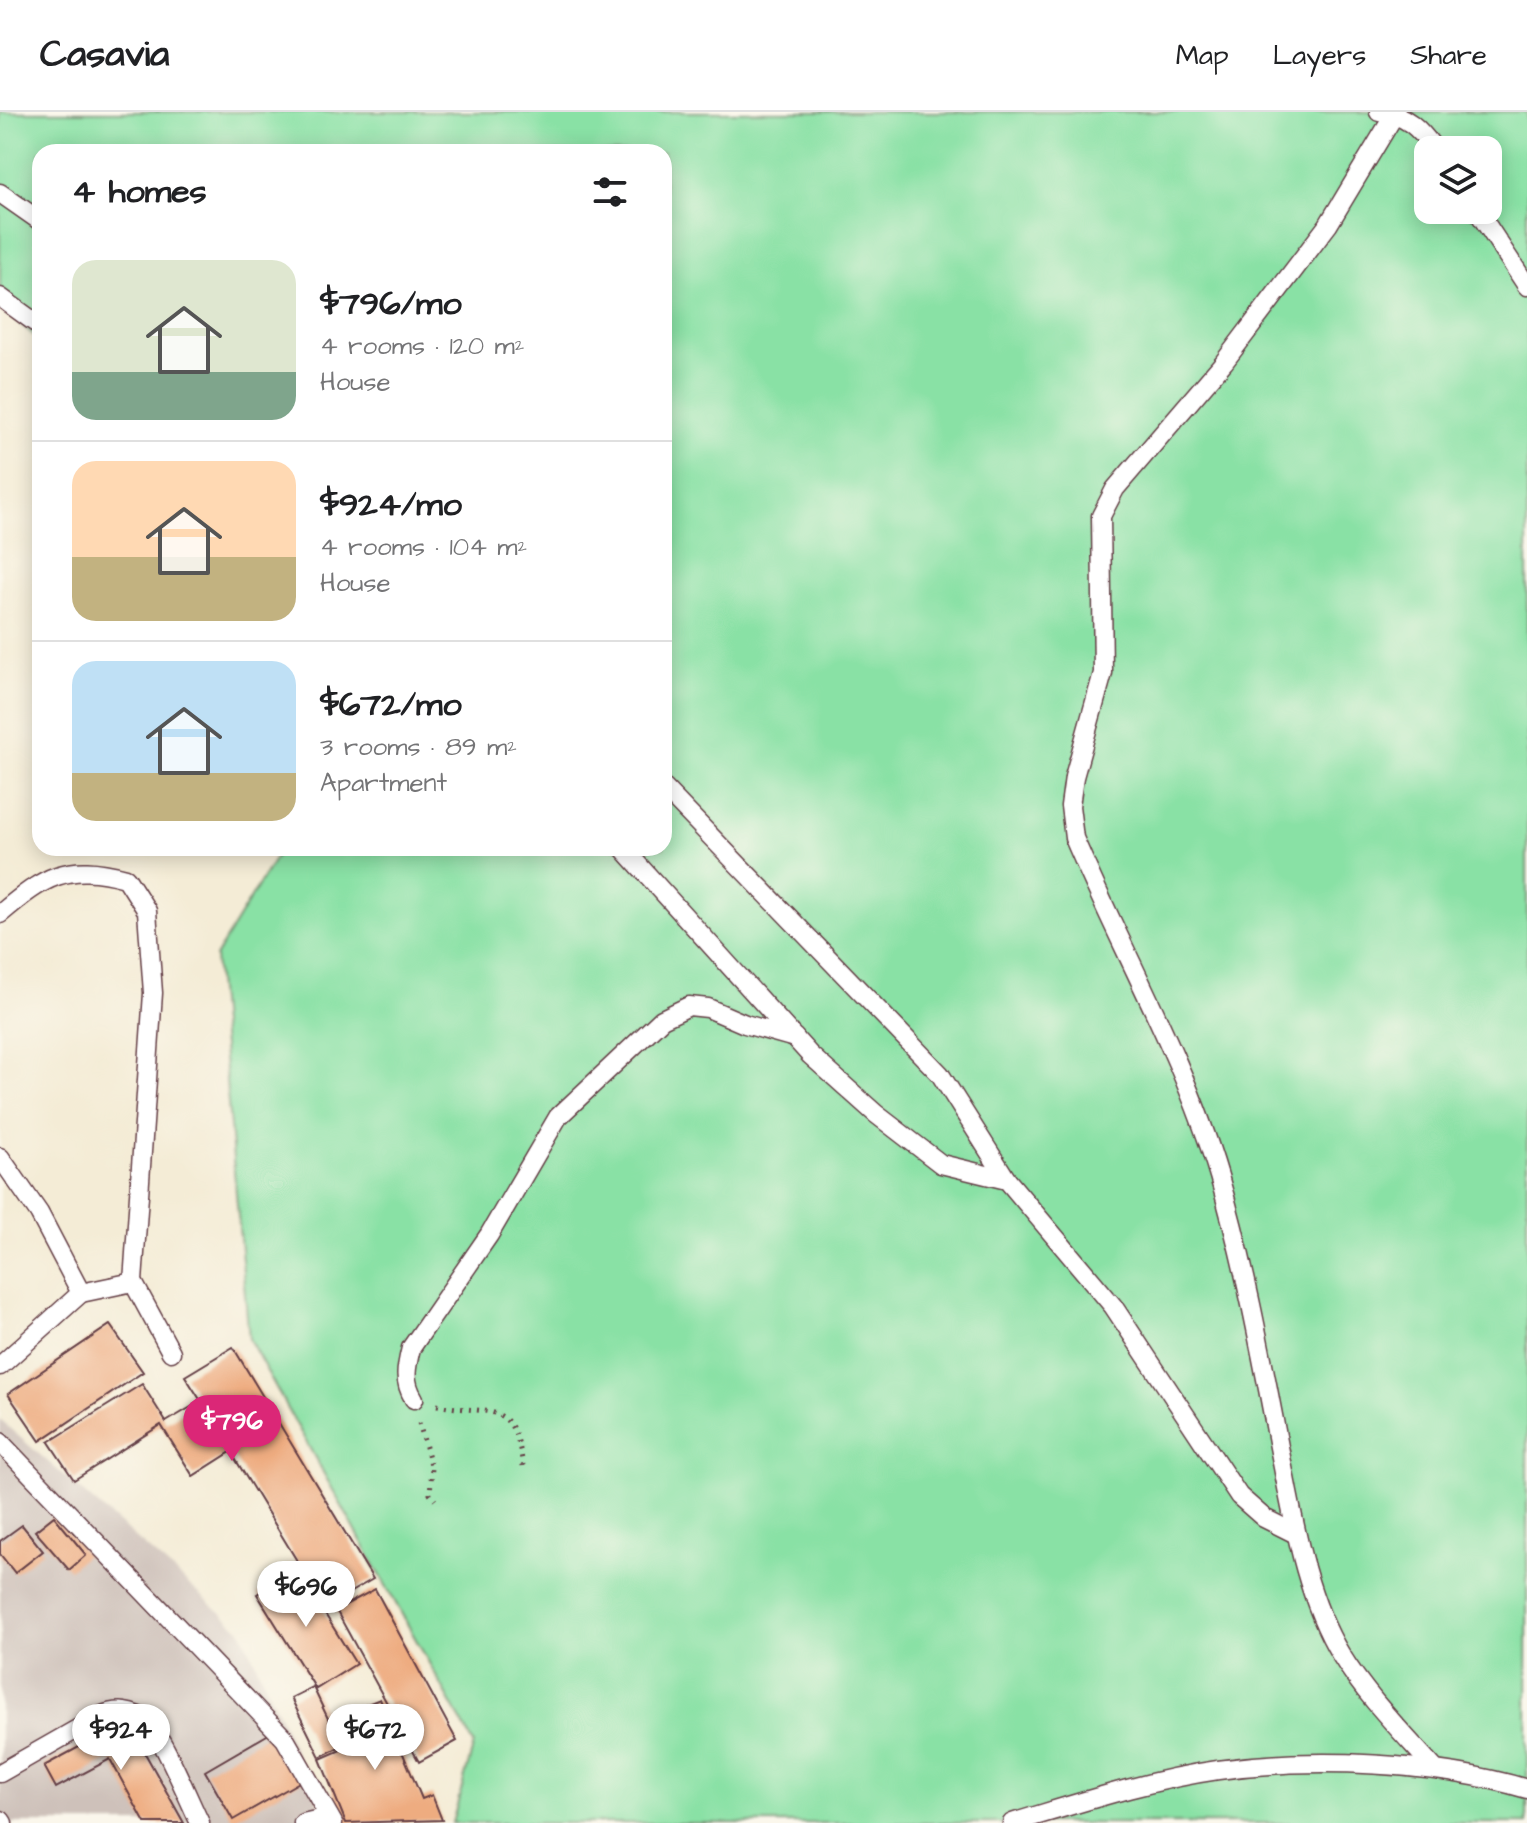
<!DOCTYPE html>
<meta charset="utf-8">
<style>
:root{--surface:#fff;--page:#f2f2f2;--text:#202124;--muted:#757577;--line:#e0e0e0;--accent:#db2777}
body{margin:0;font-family:"Architects Daughter",sans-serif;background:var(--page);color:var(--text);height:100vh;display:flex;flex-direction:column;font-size:30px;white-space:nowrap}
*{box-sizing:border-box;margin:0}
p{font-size:26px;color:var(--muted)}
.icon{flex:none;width:44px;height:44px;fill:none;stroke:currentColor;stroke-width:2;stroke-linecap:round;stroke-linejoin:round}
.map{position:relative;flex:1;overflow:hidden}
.details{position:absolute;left:32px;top:32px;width:640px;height:712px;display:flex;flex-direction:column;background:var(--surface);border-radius:24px;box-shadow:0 4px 20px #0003}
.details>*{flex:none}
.fabs{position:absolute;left:1414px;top:24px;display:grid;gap:16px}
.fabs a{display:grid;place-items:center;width:88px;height:88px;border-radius:16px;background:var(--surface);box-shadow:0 4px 20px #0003;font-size:40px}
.price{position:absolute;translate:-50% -68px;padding:0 18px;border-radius:28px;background:#fff;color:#222;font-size:26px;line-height:52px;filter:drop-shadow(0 2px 4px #0008)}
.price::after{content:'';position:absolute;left:50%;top:48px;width:24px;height:18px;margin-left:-12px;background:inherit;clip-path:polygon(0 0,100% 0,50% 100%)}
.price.selected{background:var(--accent);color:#fff}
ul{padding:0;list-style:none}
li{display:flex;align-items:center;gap:24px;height:200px;padding:0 40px}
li+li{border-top:2px solid var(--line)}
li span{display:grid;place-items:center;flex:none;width:224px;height:160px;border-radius:24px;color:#555}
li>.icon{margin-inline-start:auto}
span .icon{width:96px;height:96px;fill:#fffc;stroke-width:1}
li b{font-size:34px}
h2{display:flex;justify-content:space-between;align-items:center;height:96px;padding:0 40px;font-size:34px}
header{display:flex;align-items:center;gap:48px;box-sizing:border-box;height:112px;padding:0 40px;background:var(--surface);border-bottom:2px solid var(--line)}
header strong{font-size:38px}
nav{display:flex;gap:44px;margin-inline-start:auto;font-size:28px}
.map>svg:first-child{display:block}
.industrial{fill:#cec1ba}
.green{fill:#89e1a5;stroke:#6a8068;stroke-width:2;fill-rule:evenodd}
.building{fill:#eeac80}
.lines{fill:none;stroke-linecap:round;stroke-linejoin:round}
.lane-casing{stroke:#643e45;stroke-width:21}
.path{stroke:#643e45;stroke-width:5;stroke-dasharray:2 6;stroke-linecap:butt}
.lane{stroke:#fff;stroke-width:18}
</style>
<header>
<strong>Casavia</strong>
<nav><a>Map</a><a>Layers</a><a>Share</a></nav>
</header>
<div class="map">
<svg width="1527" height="1711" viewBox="0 0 1527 1711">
<rect width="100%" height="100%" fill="#fbf7ec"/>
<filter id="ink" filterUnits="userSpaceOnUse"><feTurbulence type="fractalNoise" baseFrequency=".0125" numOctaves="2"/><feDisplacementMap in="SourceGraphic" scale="16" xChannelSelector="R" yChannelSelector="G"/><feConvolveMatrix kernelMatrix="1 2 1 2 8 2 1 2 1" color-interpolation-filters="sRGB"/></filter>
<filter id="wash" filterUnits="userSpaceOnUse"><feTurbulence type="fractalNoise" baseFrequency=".006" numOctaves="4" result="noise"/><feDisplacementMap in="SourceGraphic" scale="32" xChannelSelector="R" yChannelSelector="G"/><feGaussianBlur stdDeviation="1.8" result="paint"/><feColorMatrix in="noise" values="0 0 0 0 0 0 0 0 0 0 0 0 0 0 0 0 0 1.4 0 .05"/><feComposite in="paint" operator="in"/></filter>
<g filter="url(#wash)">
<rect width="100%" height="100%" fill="#f4ecd6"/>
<path class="industrial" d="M0,1308L241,1518L327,1711H0Z"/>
<path class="green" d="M0,0H1527V1711H452L474,1632L249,1227L215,845L281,736H664V40H40V229L0,194ZM1428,38H1488V98H1428Z"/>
<g id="blocks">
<g class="building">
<path d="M110,1213L143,1260L40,1329L8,1282Z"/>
<path d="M233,1235L373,1467L325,1495L231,1340L193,1364L161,1313L74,1368L49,1330L142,1272L166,1310L201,1289L185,1264Z"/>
<path d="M54,1404L86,1443L69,1458L35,1419Z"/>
<path d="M22,1413L43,1439L15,1461L0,1442V1429Z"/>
<path d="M297,1457L356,1552L316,1577L257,1482Z"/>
<path d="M375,1477L457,1629L419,1650L336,1498Z"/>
<path d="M313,1575L341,1634L320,1645L291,1586Z"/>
<path d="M380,1587L422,1687L432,1683L442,1708L346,1711L320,1647L350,1634L337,1604Z"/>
<path d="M127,1609L184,1711H145L110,1647L56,1676L44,1654Z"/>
<path d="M274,1619L303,1668L233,1708L205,1659Z"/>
</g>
</g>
</g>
<g filter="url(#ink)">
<use href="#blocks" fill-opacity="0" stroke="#643e45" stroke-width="2"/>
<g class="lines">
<defs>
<g id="lane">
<path d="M1379,0C1406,2 1420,17 1435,38"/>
<path d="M1396,0L1328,113L1224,250L1115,377L1101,404L1103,561L1074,665L1070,694L1074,726C1122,839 1184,946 1219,1064C1245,1153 1262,1245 1279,1335C1293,1404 1304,1482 1341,1543C1366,1584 1401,1619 1433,1655"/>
<path d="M0,81L40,109"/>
<path d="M1477,98L1527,174"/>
<path d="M0,185L40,214"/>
<path d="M664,676L940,962L1007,1068"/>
<path d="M623,736L810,943L876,1002L941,1052L1007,1068L1113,1194L1239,1384L1264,1406L1296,1422"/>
<path d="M0,802C45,764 66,750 126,766L147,799L153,881L133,1170L171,1240"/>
<path d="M0,1045L39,1101L81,1181L0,1254"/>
<path d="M81,1181L133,1170"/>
<path d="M414,1287C403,1269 406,1256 411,1236L489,1123L558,1005L662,907L689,894L708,896L745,912L795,926"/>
<path d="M0,1330L285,1627L333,1711"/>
<path d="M0,1661L100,1604C116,1597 133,1598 147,1610C161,1620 190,1691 200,1711"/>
<path d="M1,1708L3,1711"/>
<path d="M303,1711L329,1705"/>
<path d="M1012,1711C1079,1691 1148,1668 1218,1658C1312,1645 1438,1650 1527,1677"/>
</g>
</defs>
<use href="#lane" class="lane-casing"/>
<g class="path">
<path d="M437,1293C493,1304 513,1286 523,1354"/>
<path d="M419,1311L432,1356L430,1382L435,1388"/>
</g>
<use href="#lane" class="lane"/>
</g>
</g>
</svg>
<div class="fabs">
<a><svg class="icon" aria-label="layers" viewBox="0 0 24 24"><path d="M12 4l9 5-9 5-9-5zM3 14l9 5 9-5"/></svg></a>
</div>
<b class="price selected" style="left:232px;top:1351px">$796</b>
<b class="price" style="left:306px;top:1517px">$696</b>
<b class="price" style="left:121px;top:1660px">$924</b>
<b class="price" style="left:375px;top:1660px">$672</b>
<section class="details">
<h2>4 homes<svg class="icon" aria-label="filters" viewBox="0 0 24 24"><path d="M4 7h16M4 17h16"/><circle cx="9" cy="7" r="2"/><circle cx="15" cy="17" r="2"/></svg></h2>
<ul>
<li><span style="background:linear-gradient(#dfe7d0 70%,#7fa58c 0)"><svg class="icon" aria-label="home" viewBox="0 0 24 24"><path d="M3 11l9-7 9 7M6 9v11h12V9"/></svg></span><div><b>$796/mo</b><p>4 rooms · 120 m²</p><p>House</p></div></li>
<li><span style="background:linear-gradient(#ffd9b3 60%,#c2b280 0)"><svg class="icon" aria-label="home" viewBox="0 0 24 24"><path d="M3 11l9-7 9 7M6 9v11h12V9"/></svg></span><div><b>$924/mo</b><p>4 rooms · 104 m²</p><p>House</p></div></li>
<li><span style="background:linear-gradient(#bfe0f5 70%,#c2b280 0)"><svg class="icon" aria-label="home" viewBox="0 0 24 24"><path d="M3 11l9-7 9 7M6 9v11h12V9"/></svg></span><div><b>$672/mo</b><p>3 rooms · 89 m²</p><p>Apartment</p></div></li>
</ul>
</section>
</div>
